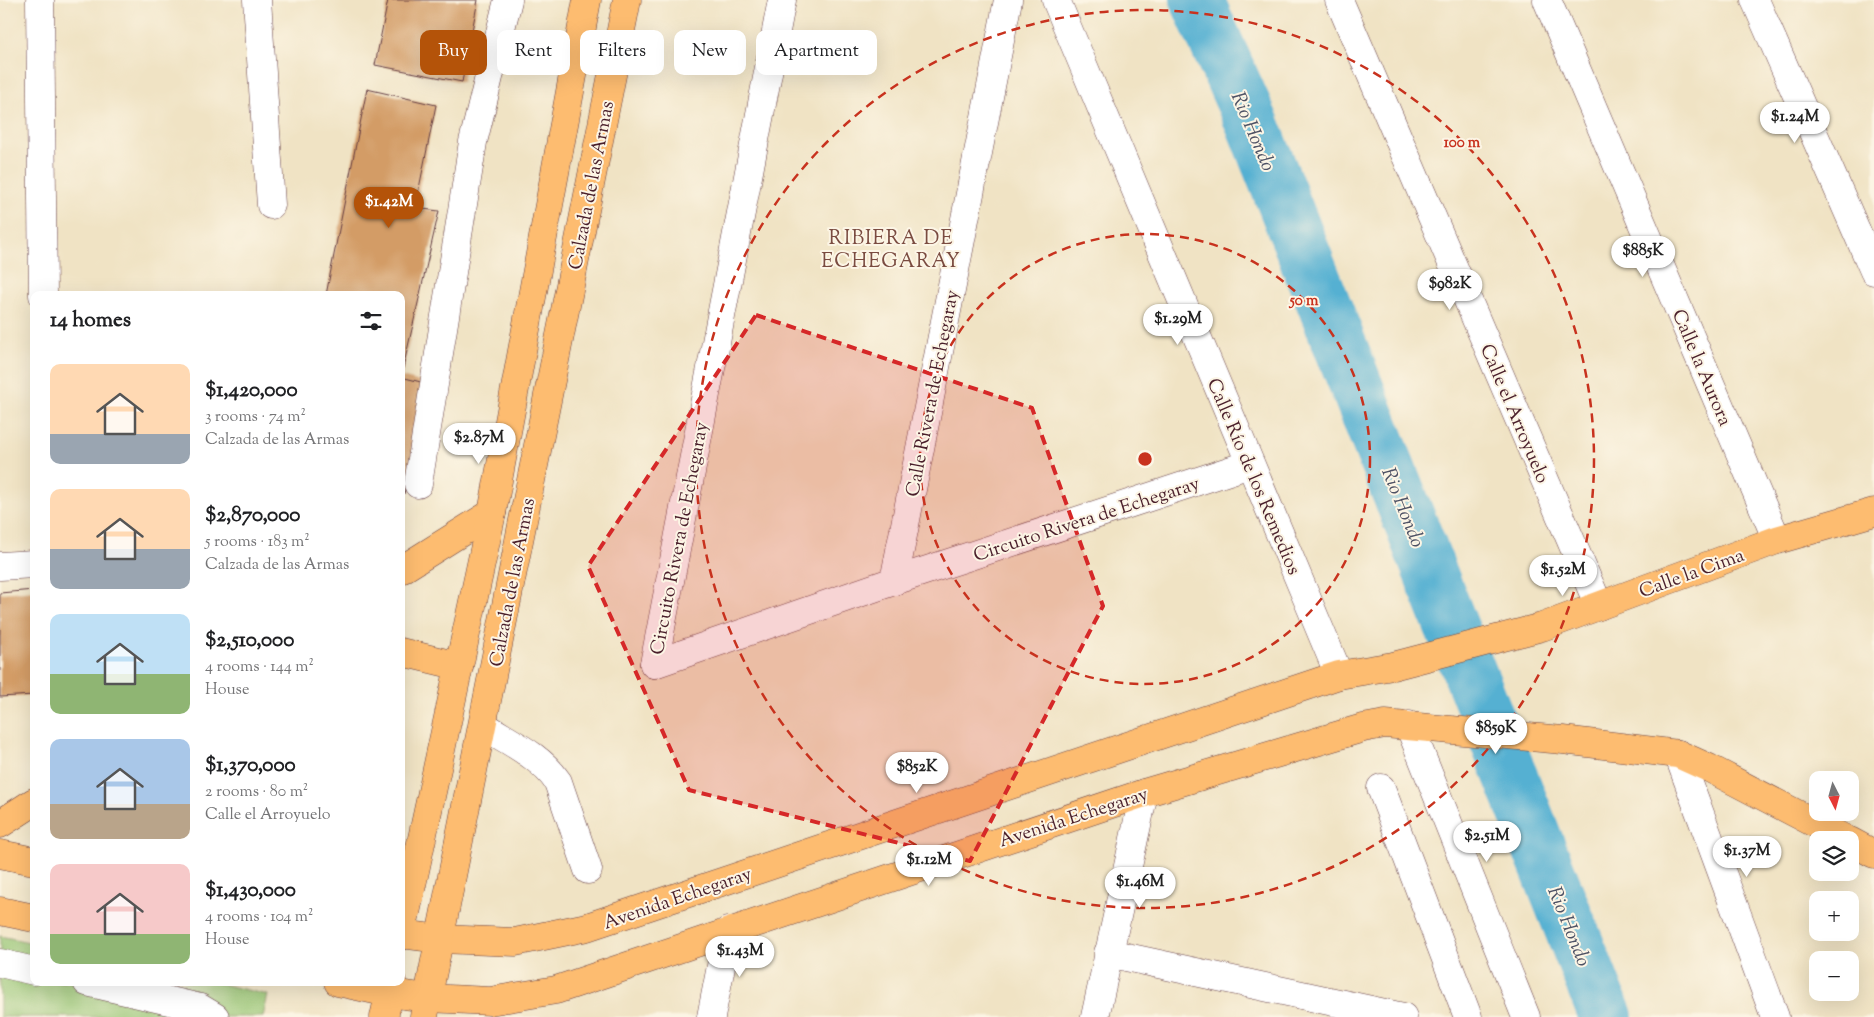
<!DOCTYPE html>
<meta charset="utf-8">
<style>
:root{--surface:#fff;--page:#f2f2f2;--text:#202124;--muted:#757577;--accent:#b45309}
body{margin:0;font-family:"Sorts Mill Goudy",serif;background:var(--page);color:var(--text);height:100vh;display:flex;flex-direction:column;font-size:19px;white-space:nowrap}
*{box-sizing:border-box;margin:0}
p{font-size:16px;color:var(--muted)}
.icon{flex:none;width:28px;height:28px;fill:none;stroke:currentColor;stroke-width:2;stroke-linecap:round;stroke-linejoin:round}
.map{position:relative;flex:1;overflow:hidden}
.sheet{position:absolute;left:30px;top:291px;width:375px;height:695px;display:flex;flex-direction:column;background:var(--surface);border-radius:10px;box-shadow:0 5px 20px #0002}
.sheet>*{flex:none}
.guide{position:absolute;left:420px;top:30px;width:475px;height:45px;display:flex;gap:10px}
.needle{width:32px;rotate:174deg}
.buttons{position:absolute;left:1809px;top:771px;display:grid;gap:10px}
.buttons a{display:grid;place-items:center;width:50px;height:50px;border-radius:10px;background:var(--surface);box-shadow:0 5px 20px #0002;font-size:25px}
.price{position:absolute;translate:-50% -42px;padding:0 11px;border-radius:18px;background:#fff;color:#222;font-size:16px;line-height:32px;filter:drop-shadow(0 1px 2px #0008)}
.price::after{content:'';position:absolute;left:50%;top:30px;width:15px;height:11px;margin-left:-8px;background:inherit;clip-path:polygon(0 0,100% 0,50% 100%)}
.price.selected{background:var(--accent);color:#fff}
ul{padding:0;list-style:none}
li{display:flex;align-items:center;gap:15px;height:125px;padding:0 20px}
li span{display:grid;place-items:center;flex:none;width:140px;height:100px;border-radius:10px;color:#555}
li>.icon{margin-inline-start:auto}
span .icon{width:60px;height:60px;fill:#fffc;stroke-width:1}
li b{font-size:21px}
h2{display:flex;justify-content:space-between;align-items:center;height:60px;padding:0 20px;font-size:21px}
.pill{padding:0 18px;border-radius:10px;background:var(--surface);box-shadow:0 5px 20px #0002;font-size:18px;line-height:45px}
.pill.selected{background:var(--accent);color:#fff}
.map>svg:first-child{display:block}
.green{fill:#97c573;stroke:#70724f}
.lines{fill:none;stroke-linecap:round;stroke-linejoin:round}
.river{stroke:#54b0d2;stroke-width:54}
.building{fill:#d39c66}
.minor-casing{stroke:#633c42;stroke-width:29}
.major-casing{stroke:#633c42;stroke-width:29}
.minor{stroke:#fff;stroke-width:28}
.major{stroke:#fdbc6f;stroke-width:28}
.marked{fill:#d62828;fill-opacity:0.2;stroke:#d62828;stroke-width:4;stroke-dasharray:10 6;stroke-linejoin:round}
.ring{fill:none;stroke:#c8321e;stroke-width:2.5;stroke-dasharray:9 6}
.labels{text-anchor:middle;stroke-width:4;stroke-linejoin:round;paint-order:stroke}
.street-label{font-size:19px;fill:#4a1f2b;stroke:#fcf5e5}
.water-label{font-size:20px;font-style:italic;fill:#4e5265;stroke:#fcf5e5}
.neighbourhood-label{font-size:20px;letter-spacing:1px;fill:#7a4b40;stroke:#fcf5e5}
.centre{fill:#c8321e;stroke:#fcf5e5;stroke-width:2.5}
.ring-label{font-size:15px;text-anchor:middle;font-weight:bold;fill:#c8321e;stroke:#fcf5e5;stroke-width:4;stroke-linejoin:round;paint-order:stroke}
</style>
<div class="map">
<svg width="1874" height="1017" viewBox="0 0 1874 1017">
<rect width="100%" height="100%" fill="#fcf5e5"/>
<filter id="ink" filterUnits="userSpaceOnUse"><feTurbulence type="fractalNoise" baseFrequency=".02" numOctaves="2"/><feDisplacementMap in="SourceGraphic" scale="10" xChannelSelector="R" yChannelSelector="G"/><feConvolveMatrix kernelMatrix="1 2 1 2 8 2 1 2 1" color-interpolation-filters="sRGB"/></filter>
<filter id="wash" filterUnits="userSpaceOnUse"><feTurbulence type="fractalNoise" baseFrequency=".0096" numOctaves="4" result="noise"/><feDisplacementMap in="SourceGraphic" scale="20" xChannelSelector="R" yChannelSelector="G"/><feGaussianBlur stdDeviation="1.12" result="paint"/><feColorMatrix in="noise" values="0 0 0 0 0 0 0 0 0 0 0 0 0 0 0 0 0 1.4 0 .05"/><feComposite in="paint" operator="in"/></filter>
<g filter="url(#wash)">
<rect width="100%" height="100%" fill="#f0e3c4"/>
<path class="green" d="M0,936L34,943V982H213L268,995L263,1017H0Z"/>
<g class="lines">
<path class="river" d="M1197,0L1253,125L1606,1017"/>
</g>
<g id="blocks">
<g class="building">
<path d="M388,0H478L462,82L375,65Z"/>
<path d="M367,89L436,105L415,208L439,211L401,377L429,384L404,494L401,495V295H326Z"/>
<path d="M34,590V695L0,697V593Z"/>
</g>
</g>
</g>
<g filter="url(#ink)">
<use href="#blocks" fill-opacity="0" stroke="#633c42" stroke-width="1"/>
<g class="lines">
<defs>
<g id="minor">
<path d="M40,0L43,295"/>
<path d="M257,0L271,205"/>
<path d="M1056,0L1339,675"/>
<path d="M1339,0L1599,606"/>
<path d="M1547,0L1777,540"/>
<path d="M1755,0L1874,271"/>
<path d="M418,484L473,142L508,0"/>
<path d="M0,566L34,564"/>
<path d="M894,581L1008,0"/>
<path d="M654,664L782,0"/>
<path d="M654,664L894,581L1250,464"/>
<path d="M483,725C509,742 541,756 558,782L588,870"/>
<path d="M1409,725L1526,1017"/>
<path d="M1678,754L1775,1017"/>
<path d="M1381,788L1468,1017"/>
<path d="M1108,953L1403,1017"/>
<path d="M0,963L34,971"/>
<path d="M87,982L200,1008L215,1017"/>
<path d="M711,1017L728,931"/>
<path d="M1095,1017L1144,793"/>
</g>
<g id="major">
<path d="M401,570L492,513"/>
<path d="M401,652L459,666"/>
<path d="M0,824L34,802"/>
<path d="M1850,841L1874,854"/>
<path d="M0,854L34,861"/>
<path d="M0,911L34,918"/>
<path d="M401,934L440,939L515,942L587,927L1339,675L1393,666L1542,627L1777,540L1874,512"/>
<path d="M401,936L492,513L587,0"/>
<path d="M338,982L389,993L428,998L490,1001L556,990L1144,793L1363,728L1385,724L1563,740L1678,754L1709,768L1847,840"/>
<path d="M424,1016L627,0"/>
<path d="M384,1017L392,982"/>
</g>
</defs>
<use href="#minor" class="minor-casing"/>
<use href="#major" class="major-casing"/>
<use href="#minor" class="minor"/>
<use href="#major" class="major"/>
</g>
</g>
<path class="marked" d="M756,315L1032,408L1103,606L970,861L689,790L588,566Z"/>
<g class="ring">
<circle cx="1145" cy="459" r="225"/>
<circle cx="1145" cy="459" r="449"/>
</g>
<g class="labels">
<g class="street-label">
<text transform="translate(590 185) rotate(-79)" y="7">Calzada de las Armas</text>
<text transform="translate(1703 367) rotate(67)" y="7">Calle la Aurora</text>
<text transform="translate(931 393) rotate(-79)" y="7">Calle Rivera de Echegaray</text>
<text transform="translate(1516 413) rotate(67)" y="7">Calle el Arroyuelo</text>
<text transform="translate(1255 476) rotate(67)" y="7">Calle Río de los Remedios</text>
<text transform="translate(1086 518) rotate(-18)" y="7">Circuito Rivera de Echegaray</text>
<text transform="translate(678 538) rotate(-79)" y="7">Circuito Rivera de Echegaray</text>
<text transform="translate(1691 572) rotate(-20)" y="7">Calle la Cima</text>
<text transform="translate(511 582) rotate(-79)" y="7">Calzada de las Armas</text>
<text transform="translate(1073 816) rotate(-18)" y="7">Avenida Echegaray</text>
<text transform="translate(677 897) rotate(-19)" y="7">Avenida Echegaray</text>
</g>
<g class="water-label">
<text transform="translate(1254 131) rotate(67)" y="7">Rio Hondo</text>
<text transform="translate(1404 507) rotate(68)" y="7">Rio Hondo</text>
<text transform="translate(1570 926) rotate(68)" y="7">Rio Hondo</text>
</g>
<g class="neighbourhood-label">
<text x="891" y="244">RIBIERA DE<tspan x="891" dy="23">ECHEGARAY</tspan></text>
</g>
</g>
<circle cx="1145" cy="459" r="8" class="centre"/>
<g class="ring-label">
<text x="1462" y="147">100 m</text>
<text x="1304" y="305">50 m</text>
</g>
</svg>
<div class="buttons">
<a><svg class="needle" viewBox="-14 -14 28 28"><path d="M0-13l5 13h-10z" fill="#e53935"/><path d="M0 13l5-13h-10z" fill="#757577"/></svg></a>
<a><svg class="icon" aria-label="layers" viewBox="0 0 24 24"><path d="M12 4l9 5-9 5-9-5zM3 14l9 5 9-5"/></svg></a>
<a>+</a>
<a>−</a>
</div>
<b class="price" style="left:1795px;top:144px">$1.24M</b>
<b class="price selected" style="left:389px;top:229px">$1.42M</b>
<b class="price" style="left:1643px;top:278px">$885K</b>
<b class="price" style="left:1450px;top:311px">$982K</b>
<b class="price" style="left:1178px;top:346px">$1.29M</b>
<b class="price" style="left:479px;top:465px">$2.87M</b>
<b class="price" style="left:1563px;top:597px">$1.52M</b>
<b class="price" style="left:1496px;top:755px">$859K</b>
<b class="price" style="left:917px;top:794px">$852K</b>
<b class="price" style="left:1487px;top:863px">$2.51M</b>
<b class="price" style="left:1747px;top:878px">$1.37M</b>
<b class="price" style="left:929px;top:887px">$1.12M</b>
<b class="price" style="left:1140px;top:909px">$1.46M</b>
<b class="price" style="left:740px;top:978px">$1.43M</b>
<div class="guide">
<a class="pill selected">Buy</a>
<a class="pill">Rent</a>
<a class="pill">Filters</a>
<a class="pill">New</a>
<a class="pill">Apartment</a>
</div>
<section class="sheet">
<h2>14 homes<svg class="icon" aria-label="filters" viewBox="0 0 24 24"><path d="M4 7h16M4 17h16"/><circle cx="9" cy="7" r="2"/><circle cx="15" cy="17" r="2"/></svg></h2>
<ul>
<li><span style="background:linear-gradient(#ffd9b3 70%,#9aa5b1 0)"><svg class="icon" aria-label="home" viewBox="0 0 24 24"><path d="M3 11l9-7 9 7M6 9v11h12V9"/></svg></span><div><b>$1,420,000</b><p>3 rooms · 74 m²</p><p>Calzada de las Armas</p></div></li>
<li><span style="background:linear-gradient(#ffd9b3 60%,#9aa5b1 0)"><svg class="icon" aria-label="home" viewBox="0 0 24 24"><path d="M3 11l9-7 9 7M6 9v11h12V9"/></svg></span><div><b>$2,870,000</b><p>5 rooms · 183 m²</p><p>Calzada de las Armas</p></div></li>
<li><span style="background:linear-gradient(#bfe0f5 60%,#8fb573 0)"><svg class="icon" aria-label="home" viewBox="0 0 24 24"><path d="M3 11l9-7 9 7M6 9v11h12V9"/></svg></span><div><b>$2,510,000</b><p>4 rooms · 144 m²</p><p>House</p></div></li>
<li><span style="background:linear-gradient(#a9c7e8 65%,#b9a48a 0)"><svg class="icon" aria-label="home" viewBox="0 0 24 24"><path d="M3 11l9-7 9 7M6 9v11h12V9"/></svg></span><div><b>$1,370,000</b><p>2 rooms · 80 m²</p><p>Calle el Arroyuelo</p></div></li>
<li><span style="background:linear-gradient(#f6c9c9 70%,#8fb573 0)"><svg class="icon" aria-label="home" viewBox="0 0 24 24"><path d="M3 11l9-7 9 7M6 9v11h12V9"/></svg></span><div><b>$1,430,000</b><p>4 rooms · 104 m²</p><p>House</p></div></li>
</ul>
</section>
</div>
